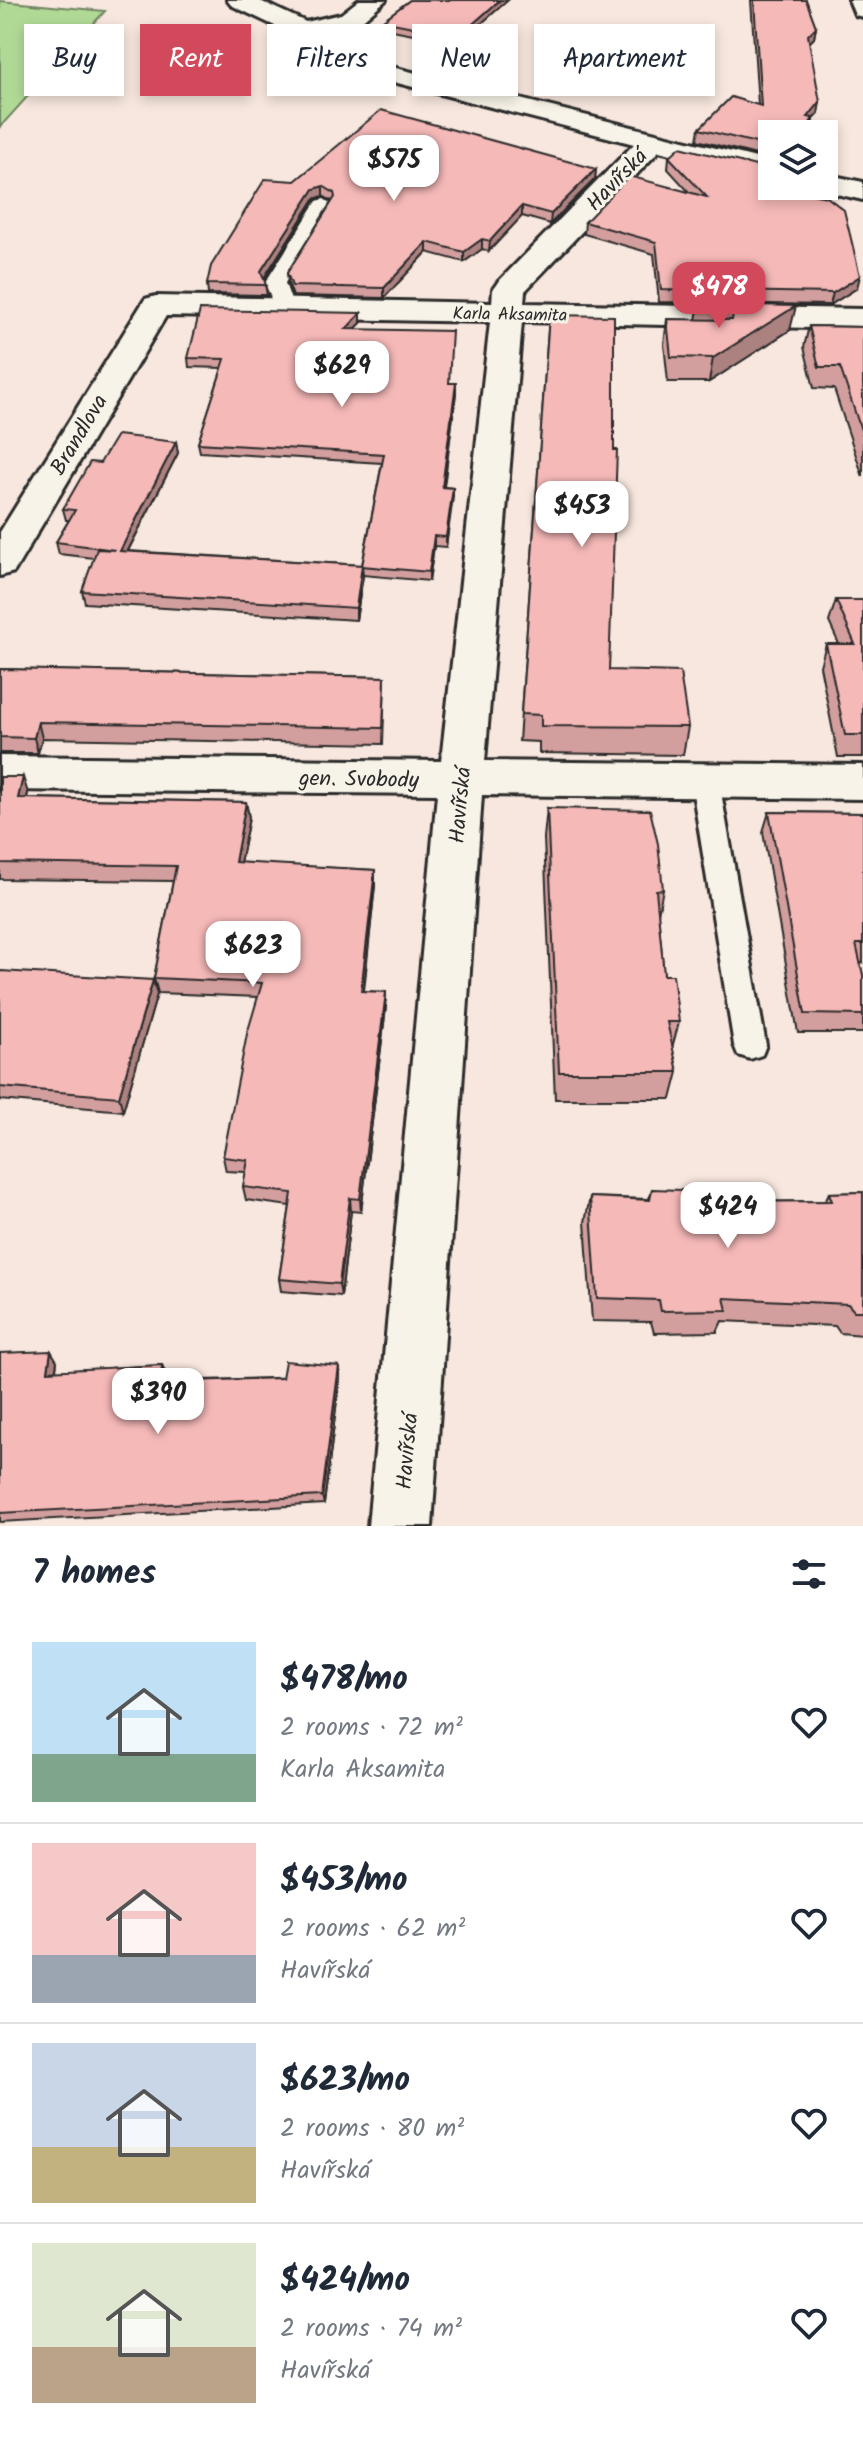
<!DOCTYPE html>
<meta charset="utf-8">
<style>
:root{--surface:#fff;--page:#f6f6f7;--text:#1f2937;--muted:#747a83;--line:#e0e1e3;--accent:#d1495b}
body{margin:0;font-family:Kalam,sans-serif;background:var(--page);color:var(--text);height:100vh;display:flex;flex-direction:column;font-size:30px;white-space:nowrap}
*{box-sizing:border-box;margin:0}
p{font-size:26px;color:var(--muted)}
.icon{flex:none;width:44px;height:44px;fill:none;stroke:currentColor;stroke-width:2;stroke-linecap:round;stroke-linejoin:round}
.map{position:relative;height:1526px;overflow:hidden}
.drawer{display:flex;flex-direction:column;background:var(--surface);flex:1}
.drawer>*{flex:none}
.banner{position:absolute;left:24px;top:24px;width:816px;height:72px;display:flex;gap:16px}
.buttons{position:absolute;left:758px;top:120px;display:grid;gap:16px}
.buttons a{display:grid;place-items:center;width:80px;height:80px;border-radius:0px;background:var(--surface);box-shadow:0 4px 12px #0003;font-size:40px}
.price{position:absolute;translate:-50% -68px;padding:0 18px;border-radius:16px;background:#fff;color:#222;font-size:26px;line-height:52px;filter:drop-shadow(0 2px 4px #0008)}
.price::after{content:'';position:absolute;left:50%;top:48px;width:24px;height:18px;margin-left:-12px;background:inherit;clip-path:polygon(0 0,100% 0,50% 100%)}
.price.active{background:var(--accent);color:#fff}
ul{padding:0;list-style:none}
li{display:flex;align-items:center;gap:24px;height:200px;padding:0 32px}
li+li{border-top:2px solid var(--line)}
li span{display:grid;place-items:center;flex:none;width:224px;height:160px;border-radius:0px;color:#555}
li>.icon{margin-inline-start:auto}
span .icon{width:96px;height:96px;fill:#fffc;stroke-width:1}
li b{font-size:34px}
h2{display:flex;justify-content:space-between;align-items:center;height:96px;padding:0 32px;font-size:34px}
.tag{padding:0 28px;border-radius:0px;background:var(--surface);box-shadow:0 4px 12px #0003;font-size:28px;line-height:72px}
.tag.active{background:var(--accent);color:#fff}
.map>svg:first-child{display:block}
.green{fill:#b1d996;stroke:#6e8260;stroke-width:2}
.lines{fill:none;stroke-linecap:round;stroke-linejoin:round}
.lane-casing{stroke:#2b2b2b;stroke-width:6}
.street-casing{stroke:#2b2b2b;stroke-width:6}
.lane{fill:#f7f3e8;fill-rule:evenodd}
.street{fill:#f7f3e8;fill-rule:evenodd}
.wall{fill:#d39f9e;stroke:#2b2b2b;stroke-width:2}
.shaded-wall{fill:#ac8281;stroke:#2b2b2b;stroke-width:2}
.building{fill:#f5b9b8;stroke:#2b2b2b;stroke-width:2}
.labels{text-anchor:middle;stroke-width:6;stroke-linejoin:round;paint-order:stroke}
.far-street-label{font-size:18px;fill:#2b2b2b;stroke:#f7f3e8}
.street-label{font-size:22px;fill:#2b2b2b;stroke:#f7f3e8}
</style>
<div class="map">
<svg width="863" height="1526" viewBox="0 0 863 1526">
<rect width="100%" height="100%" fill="#f7e7de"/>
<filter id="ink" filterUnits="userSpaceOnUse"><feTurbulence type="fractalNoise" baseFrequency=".0125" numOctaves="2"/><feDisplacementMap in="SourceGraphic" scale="16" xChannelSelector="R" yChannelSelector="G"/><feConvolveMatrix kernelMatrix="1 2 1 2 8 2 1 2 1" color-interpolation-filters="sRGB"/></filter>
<g filter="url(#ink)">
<path class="green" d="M0,1L105,11L0,127Z"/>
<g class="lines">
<defs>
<g id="lane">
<path d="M324,199L333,205L285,283L294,309L291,313H277L265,283L317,201Z"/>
<path d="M705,770L715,773L719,781L766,1045L762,1055L750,1059L738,1055L734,1045L691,781L695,773Z"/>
</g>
<g id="street">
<path d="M227,0H258L306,22L341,14L359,0H386L358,24L322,33L343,48L392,67L772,162V179L659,151L525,291L524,303L863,309V329L522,322L485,761L863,765V799L482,795L432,1526H368L437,794L0,790V756L441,761L490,322L166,316L14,572L0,576V532L145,299L156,296L492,303L493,289L498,282L634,144L374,77L325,58L294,35L231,5Z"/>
<path d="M849,0H863V17L855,15Z"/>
<path d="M824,174L863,182V200L814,189L812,186H824Z"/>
</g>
</defs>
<use href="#lane" class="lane-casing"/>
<use href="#street" class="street-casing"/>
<use href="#lane" class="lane"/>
<use href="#street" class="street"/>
</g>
<g class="wall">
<path d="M410,0H508L459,43L382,28V21Z"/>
<path d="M751,0H806L816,27L814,38L809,43L818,114L813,119L811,130L772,134V159L697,140L699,129L758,105Z"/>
<path d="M669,157L772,186H778L777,188L857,288L830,305L659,302L654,254L584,234L585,222L690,193L668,169Z"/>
<path d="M596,169L595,179L550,224L522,216L489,251L482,249L464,262L427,252L384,298L293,296L288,283L287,273L332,201L323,196L314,199L264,279L267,295L208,294L207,284L295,181Z"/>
<path d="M699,304L790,330L709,382H668L664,344L667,319L696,320Z"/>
<path d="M549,315L609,670L688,727L683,755L539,753V742L519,741Z"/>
<path d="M361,323L355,329L450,383L456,393L444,487L453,488L446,547L434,546L429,581L363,575L356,620L85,603L82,591L94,558L59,554L56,542L69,520H66L63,509L100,463L176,442L178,453L128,551L362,565L382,463L200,452L198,443L222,368L189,367L188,358Z"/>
<path d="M809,326L863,327V477L834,389L814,388L804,347Z"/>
<path d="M836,600H863V757H838L820,666L826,644H839L829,622Z"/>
<path d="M0,669L385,677L383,744L42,738L38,753H0Z"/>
<path d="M0,777L28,793L27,798L246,802L249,818L240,863L375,870V885L364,991L386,992V1007L361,1212L351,1211L341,1296L281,1291L279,1279L290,1206L246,1200L243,1187L246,1172L226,1171L223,1157L258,997L158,993L154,978L173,881L0,879Z"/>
<path d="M547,808L663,889L658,914L664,975L679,1022L672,1048L678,1072L671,1099H555L544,838Z"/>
<path d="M769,812L863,813V963H860L863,975V1033H798L763,832Z"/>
<path d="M0,971L157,994L123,1111L0,1100Z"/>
<path d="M652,1189L714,1202L825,1201L829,1193L863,1192V1335L840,1333L835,1326L722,1321L717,1332L654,1333L651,1322L592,1321L585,1222L590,1197L649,1199Z"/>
<path d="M0,1353L57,1361L56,1371L162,1365L166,1375L165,1381L340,1376L324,1504L0,1522Z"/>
</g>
<g class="shaded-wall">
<path d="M500,0H508L459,43V36Z"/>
<path d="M816,27L814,38L806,46L808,35Z"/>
<path d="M820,102L818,114L813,119L811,130L809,134H804L808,117Z"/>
<path d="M596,169L595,179L550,224L551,214Z"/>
<path d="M323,186V196L314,199L262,281L261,271L314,189Z"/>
<path d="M522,206V216L489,251L490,241Z"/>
<path d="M482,239V249L464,262V252Z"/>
<path d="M427,242V252L384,298V288Z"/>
<path d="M860,276L857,288L830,305L833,293Z"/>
<path d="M796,306L790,330L709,382L713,358Z"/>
<path d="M361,313V323L346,338V329Z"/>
<path d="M456,383V393L442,497V487Z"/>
<path d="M176,442L178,453L122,562L120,551Z"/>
<path d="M453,488V497L446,547V537Z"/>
<path d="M434,536V546L429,581V572Z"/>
<path d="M362,565L363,576L356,620V608Z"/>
<path d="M38,722L42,738L38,753L34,738Z"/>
<path d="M23,777L28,793L23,814L18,798Z"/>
<path d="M246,802L249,818L237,878L235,862Z"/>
<path d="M375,870V885L362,1005L361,991Z"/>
<path d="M153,980L157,994L123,1111L119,1097Z"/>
<path d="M386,992V1007L361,1212L360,1199Z"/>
<path d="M350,1198L351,1211L341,1296L339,1284Z"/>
<path d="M51,1351L57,1361L54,1381L48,1371Z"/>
<path d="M162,1365L166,1375L165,1391L161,1382Z"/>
<path d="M339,1366L340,1376L324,1504L322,1496Z"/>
</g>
<g class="building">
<path d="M410,0H500L459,36L382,21Z"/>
<path d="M754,0H806L816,27L808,35L820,102L808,117L813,118L804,134H772V147L699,129L731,97L761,106Z"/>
<path d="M381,110L596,169L551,214L522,206L490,241L482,239L464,252L427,242L384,288L292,286L287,273L335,197L334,193L323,186L314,189L261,271L266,285L207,284L211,266L265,179L295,181Z"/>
<path d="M680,147L772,170L773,187L827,197L844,210L860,276L833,293L661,290L656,242L585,222L629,176L707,197L669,157Z"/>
<path d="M699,304L796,306L713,358L671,357L667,319L732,320L733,314Z"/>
<path d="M200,310L361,313L346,329L452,331L449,383H456L442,487L453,488L446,537L434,536L429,572L362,566L384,454L198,443L225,359L188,358Z"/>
<path d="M549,315L614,316V450H617L609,670L680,672L688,727L541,726V715L521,714Z"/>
<path d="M809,326L863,327V436L840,367H819Z"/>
<path d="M117,435L176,442L120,551L362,565L356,608L82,591L97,549L115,550L56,542L75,510L63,509L90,462L100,463Z"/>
<path d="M836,600H863V735H845L826,644H855Z"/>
<path d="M0,669L385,677L383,728L38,722L34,738L0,737Z"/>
<path d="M0,777H23L18,798L246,802L235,862L375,870L361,991L386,992L360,1199L350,1198L339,1284L279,1279L292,1193L243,1187L248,1160L223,1157L247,1034L262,983L154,978L176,866L0,863Z"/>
<path d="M547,808L650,810L658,844L663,889L656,890L664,975H673L679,1022H667L678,1072H559Z"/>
<path d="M769,812L863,813V944H856L863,975V1015L805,1014Z"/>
<path d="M0,971L153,980L119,1097L0,1087Z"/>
<path d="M652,1189L711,1191L714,1202L832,1201L829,1193L863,1192V1311H854L848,1304L724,1298L727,1310L661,1311L659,1300L597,1298L590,1197L650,1200Z"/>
<path d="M51,1351L48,1371L162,1365L161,1382L282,1378L285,1361L339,1366L322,1496L0,1513V1353Z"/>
</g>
</g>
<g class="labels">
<g class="far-street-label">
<text transform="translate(510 314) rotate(1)" y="6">Karla Aksamita</text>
</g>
<g class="street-label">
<text transform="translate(616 179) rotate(-46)" y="8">Havířská</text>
<text transform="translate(78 434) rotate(-59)" y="8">Brandlova</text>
<text transform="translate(359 778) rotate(1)" y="8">gen. Svobody</text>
<text transform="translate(459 805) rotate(-85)" y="8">Havířská</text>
<text transform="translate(406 1451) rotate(-85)" y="8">Havířská</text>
</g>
</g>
</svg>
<div class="buttons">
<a><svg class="icon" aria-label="layers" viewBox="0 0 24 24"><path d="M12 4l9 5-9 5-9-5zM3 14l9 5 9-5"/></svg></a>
</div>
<b class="price" style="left:394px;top:203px">$575</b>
<b class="price active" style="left:719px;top:330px">$478</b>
<b class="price" style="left:342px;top:409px">$629</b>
<b class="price" style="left:582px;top:549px">$453</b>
<b class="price" style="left:253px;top:989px">$623</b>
<b class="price" style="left:728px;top:1250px">$424</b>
<b class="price" style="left:158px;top:1436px">$390</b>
<div class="banner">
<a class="tag">Buy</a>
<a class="tag active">Rent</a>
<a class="tag">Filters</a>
<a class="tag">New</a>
<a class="tag">Apartment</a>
</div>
</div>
<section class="drawer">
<h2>7 homes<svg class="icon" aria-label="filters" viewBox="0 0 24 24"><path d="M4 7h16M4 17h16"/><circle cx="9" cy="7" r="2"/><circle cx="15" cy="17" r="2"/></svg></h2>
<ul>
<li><span style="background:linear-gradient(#bfe0f5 70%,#7fa58c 0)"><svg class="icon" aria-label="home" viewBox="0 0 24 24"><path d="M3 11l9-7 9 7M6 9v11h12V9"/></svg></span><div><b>$478/mo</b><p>2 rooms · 72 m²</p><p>Karla Aksamita</p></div><svg class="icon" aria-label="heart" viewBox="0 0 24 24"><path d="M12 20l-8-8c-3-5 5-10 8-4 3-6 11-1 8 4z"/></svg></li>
<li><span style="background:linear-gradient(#f6c9c9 70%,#9aa5b1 0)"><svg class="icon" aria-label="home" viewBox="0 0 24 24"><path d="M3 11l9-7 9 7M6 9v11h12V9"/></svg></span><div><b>$453/mo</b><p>2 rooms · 62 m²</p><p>Havířská</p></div><svg class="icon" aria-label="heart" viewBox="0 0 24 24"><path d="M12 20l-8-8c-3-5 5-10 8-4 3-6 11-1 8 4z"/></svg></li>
<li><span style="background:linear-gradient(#c9d6e8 65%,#c2b280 0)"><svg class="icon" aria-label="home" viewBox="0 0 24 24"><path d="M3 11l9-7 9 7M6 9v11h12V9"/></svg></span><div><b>$623/mo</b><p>2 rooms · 80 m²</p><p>Havířská</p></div><svg class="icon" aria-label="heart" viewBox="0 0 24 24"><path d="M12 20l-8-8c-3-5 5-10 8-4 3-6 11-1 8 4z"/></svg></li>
<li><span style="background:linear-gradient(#dfe7d0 65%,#b9a48a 0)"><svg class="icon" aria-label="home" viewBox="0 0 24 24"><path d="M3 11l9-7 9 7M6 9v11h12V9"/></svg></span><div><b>$424/mo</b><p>2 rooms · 74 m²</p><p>Havířská</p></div><svg class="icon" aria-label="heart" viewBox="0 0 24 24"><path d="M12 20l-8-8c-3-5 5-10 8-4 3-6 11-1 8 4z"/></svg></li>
</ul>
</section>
